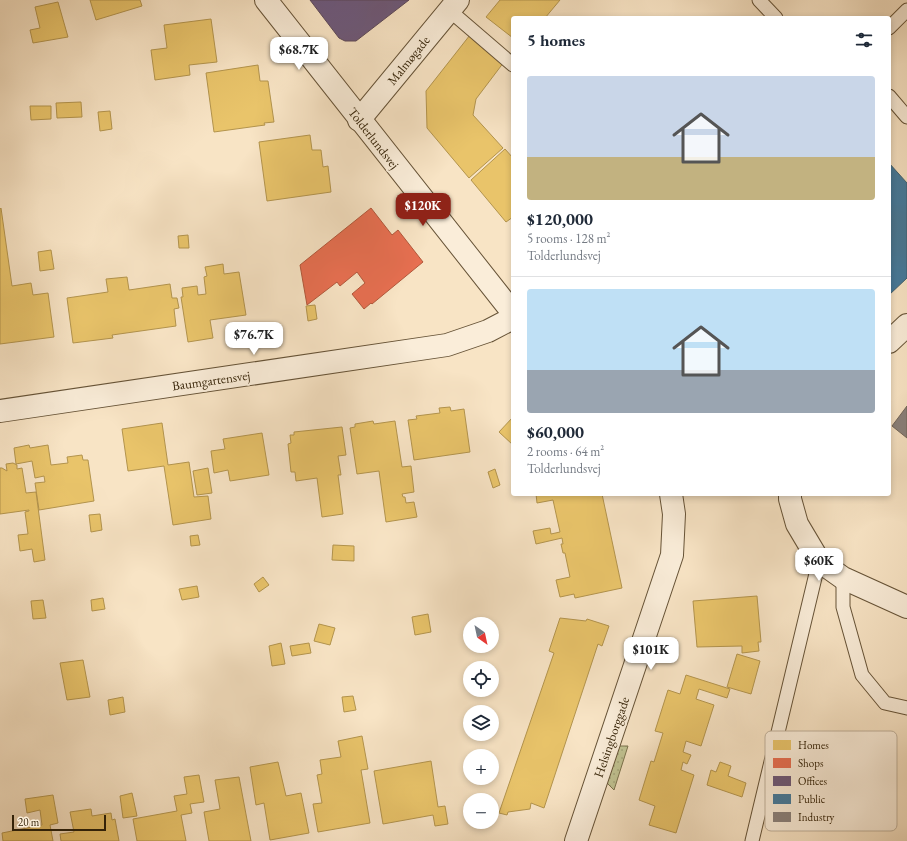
<!DOCTYPE html>
<meta charset="utf-8">
<style>
:root{--surface:#fff;--page:#f2f2f3;--text:#1f2937;--muted:#747a83;--line:#e0e1e3;--accent:#8f2418}
body{margin:0;font-family:"EB Garamond",serif;background:var(--page);color:var(--text);height:100vh;display:flex;flex-direction:column;font-size:15px;white-space:nowrap}
*{box-sizing:border-box;margin:0}
p{font-size:13px;color:var(--muted)}
.icon{flex:none;width:22px;height:22px;fill:none;stroke:currentColor;stroke-width:2;stroke-linecap:round;stroke-linejoin:round}
.map{position:relative;flex:1;overflow:hidden}
.panel{position:absolute;left:511px;top:16px;width:380px;height:480px;display:flex;flex-direction:column;background:var(--surface);border-radius:4px;box-shadow:0 2px 6px #0003}
.panel>*{flex:none}
.needle{width:26px;rotate:147deg}
.fabs{position:absolute;left:463px;top:617px;display:grid;gap:8px}
.fabs a{display:grid;place-items:center;width:36px;height:36px;border-radius:50%;background:var(--surface);box-shadow:0 2px 6px #0003;font-size:20px}
.scale{position:absolute;left:12px;bottom:10px;width:94px;box-sizing:border-box;padding-left:4px;border:2px solid #352308;border-top:0;font-size:11px;line-height:14px;white-space:nowrap;color:#352308;-webkit-text-stroke:3px #faedd9;paint-order:stroke}
.price{position:absolute;translate:-50% -34px;padding:0 9px;border-radius:8px;background:#fff;color:#222;font-size:13px;line-height:26px;filter:drop-shadow(0 1px 2px #0008)}
.price::after{content:'';position:absolute;left:50%;top:24px;width:12px;height:9px;margin-left:-6px;background:inherit;clip-path:polygon(0 0,100% 0,50% 100%)}
.price.current{background:var(--accent);color:#fff}
ul{padding:0;list-style:none}
li{display:grid;align-content:center;gap:8px;height:212px;padding:0 16px}
li+li{border-top:1px solid var(--line)}
li span{display:grid;place-items:center;height:124px;border-radius:4px;color:#555}
li>.icon{margin-inline-start:auto}
span .icon{width:72px;height:72px;fill:#fffc;stroke-width:1}
li b{font-size:17px}
h2{display:flex;justify-content:space-between;align-items:center;height:48px;padding:0 16px;font-size:17px}
.map>svg:first-child{display:block}
.grass{fill:url(#grass-dots);stroke:#7b734d}
.homes{fill:#e9c46a;stroke:#b3944d}
.shops{fill:#e76f51;stroke:#b2583b}
.offices{fill:#6d597a;stroke:#5c4958}
.public{fill:#457b9d;stroke:#406170}
.industry{fill:#8a817c;stroke:#706559}
.lines{fill:none;stroke-linecap:round;stroke-linejoin:round}
.service-casing{stroke:#665337;stroke-width:15}
.minor-casing{stroke:#665337;stroke-width:24}
.tertiary-casing{stroke:#665337;stroke-width:24}
.service{stroke:#faedd9;stroke-width:13}
.minor{stroke:#faedd9;stroke-width:22}
.tertiary{stroke:#faedd9;stroke-width:22}
.labels{text-anchor:middle;stroke-width:4;stroke-linejoin:round;paint-order:stroke}
.street-label{font-size:13px;fill:#352308;stroke:#faedd9}
.key{fill:#faedd9;stroke:#bfb09a;stroke-width:1}
.key-label{font-size:11px;fill:#352308}
</style>
<div class="map">
<svg width="907" height="841" viewBox="0 0 907 841">
<defs>
<pattern id="grass-dots" width="8" height="8" patternUnits="userSpaceOnUse"><rect width="8" height="8" fill="#c1c392"/><path d="M2 2h.1M6 6h.1" fill="none" stroke="#a6a77c" stroke-width="1.8" stroke-linecap="round"/></pattern>
</defs>
<rect width="100%" height="100%" fill="#f8e4c5"/>
<filter id="stains"><feTurbulence type="fractalNoise" baseFrequency=".005" numOctaves="4"/><feColorMatrix values="0 0 0 0 .2 0 0 0 0 .09 0 0 0 0 .02 0 0 0 .5 -.17"/></filter>
<radialGradient id="worn" r=".72"><stop offset=".6" stop-color="#630" stop-opacity="0"/><stop offset="1" stop-color="#630" stop-opacity=".3"/></radialGradient>
<path class="grass" d="M618,746H628L614,790L608,784L603,777Z"/>
<g class="homes">
<path d="M90,0H140L142,6L96,20Z"/>
<path d="M500,0H560L545,18H513V38L486,17Z"/>
<path d="M58,2L68,37L33,43L30,30L40,28L35,7Z"/>
<path d="M211,19L217,62L189,65L190,75L155,80L151,50L167,48L164,25Z"/>
<path d="M470,35L504,62L476,99L473,115L503,148L469,178L427,128L426,91Z"/>
<path d="M258,65L260,81H268L274,122L264,123L265,125L214,132L206,73Z"/>
<path d="M81,102L82,117L57,118L56,103Z"/>
<path d="M30,106H51V119L31,120Z"/>
<path d="M110,111L112,129L100,131L98,112Z"/>
<path d="M310,135L312,150H321L323,167L328,166L331,192L267,201L259,142Z"/>
<path d="M505,149L513,158V217L506,222L471,180Z"/>
<path d="M1,208L12,286L31,283L33,295L48,293L54,337L0,344V209Z"/>
<path d="M188,235L189,248H179L178,236Z"/>
<path d="M51,250L54,269L40,271L38,252Z"/>
<path d="M223,264L224,274L239,272L246,315L210,320L213,338L188,342L181,297H183L182,288L197,286L198,295L206,294L204,277L207,276L205,267Z"/>
<path d="M127,277L129,290L170,284L172,298H177L179,308L174,309L176,326L112,335L113,338L73,343L67,298L108,292L106,279Z"/>
<path d="M315,305L317,319L308,321L306,306Z"/>
<path d="M450,407L451,411L464,409L470,452L414,460L408,420L417,419L416,416L440,413L439,408Z"/>
<path d="M513,417V445L499,432Z"/>
<path d="M373,421L374,424L395,421L402,467L411,466L414,492L402,494L403,497H405L406,503L414,502L417,517L386,522L379,471L357,474L350,428L355,427V424Z"/>
<path d="M162,423L168,465L189,462L194,497L208,496L211,519L173,525L164,466L128,471L122,429Z"/>
<path d="M342,427L346,455L338,456L341,475H338L343,514L322,517L317,478L296,481L295,472H291L288,444L291,443L290,435H294V432Z"/>
<path d="M262,433L269,475L230,481L228,470L214,473L211,451L225,449L223,439Z"/>
<path d="M29,445L30,448L48,445L51,465L68,463L67,457L82,455L83,460H88L94,501L39,510L35,483L45,482L44,476L35,478L32,461L16,464L14,448Z"/>
<path d="M13,463L17,465V469L22,468L26,493L36,492L45,560L34,562L32,549L20,551L18,535L28,534L25,512L29,511V510L0,514V468H2L7,471L6,464Z"/>
<path d="M208,468L212,493L197,495L193,471Z"/>
<path d="M495,469L500,485L493,488L488,472Z"/>
<path d="M536,494H602L622,588L575,598L574,594L560,597L556,580L570,577L565,553H563L561,544H563L562,538L536,544L533,531L550,528L551,534L560,532L553,500L537,503Z"/>
<path d="M100,514L102,530L91,532L89,515Z"/>
<path d="M198,535L200,545L191,546L190,536Z"/>
<path d="M333,545L354,546V561L332,560Z"/>
<path d="M263,577L269,585L259,592L254,584Z"/>
<path d="M197,586L199,597L182,600L179,589Z"/>
<path d="M757,596L761,642H758L759,651L742,653V646L697,647L693,601Z"/>
<path d="M103,598L105,609L92,611L91,600Z"/>
<path d="M43,600L46,618L33,619L31,601Z"/>
<path d="M428,614L431,632L415,635L412,617Z"/>
<path d="M560,618L586,621L587,619L609,626L602,646L598,644L544,808L531,803L530,809L508,812L507,815L499,813L554,653L549,651Z"/>
<path d="M319,624L335,628L330,645L314,641Z"/>
<path d="M281,643L285,664L272,666L269,646Z"/>
<path d="M309,643L311,653L292,656L290,646Z"/>
<path d="M737,654L760,661L751,694L727,687Z"/>
<path d="M83,660L90,697L67,700L60,663Z"/>
<path d="M686,675L730,689L727,698L699,689L696,699L714,705L701,746L686,741L683,752L691,755L687,764L683,762L681,770L694,775L676,833L649,825L655,806L639,800L651,761L654,762L663,733L655,731L668,690L680,694Z"/>
<path d="M353,696L356,710L344,712L342,697Z"/>
<path d="M123,697L125,712L110,715L108,700Z"/>
<path d="M362,736L368,769L361,770L370,823L318,832L313,804L322,803L317,775L322,774L320,760L341,757L338,741Z"/>
<path d="M431,761L438,807L445,806L448,824L435,826L433,815L383,824L374,771Z"/>
<path d="M278,762L286,796L301,793L309,833L270,840L264,803L256,805L250,767Z"/>
<path d="M720,762L731,766L728,776L746,783L742,797L707,785L711,770L716,772Z"/>
<path d="M199,775L204,802L190,804L192,813L181,815L186,841H137L133,819L177,811L174,796L187,794L184,777Z"/>
<path d="M239,777L251,841H209L204,812L220,809L215,780Z"/>
<path d="M132,793L137,816L123,818L120,796Z"/>
<path d="M53,795L58,823L50,825L53,841H3L2,833L42,825L40,810L27,813L25,799Z"/>
<path d="M91,809L92,816L111,813L112,820L115,819L119,841H61L60,834L74,832L70,812Z"/>
</g>
<path class="shops" d="M371,208L392,235L398,230L423,262L372,304L371,303L364,309L352,294L365,283L357,272L340,286L337,282L307,305L300,265Z"/>
<path class="offices" d="M310,0H409L356,41H345L339,38Z"/>
<path class="public" d="M889,163L907,183V278L889,295Z"/>
<path class="industry" d="M907,406V438L892,426Z"/>
<g class="lines">
<defs>
<g id="service">
<path d="M759,0L776,18"/>
<path d="M449,10L513,65"/>
<path d="M889,28L907,10"/>
<path d="M889,96L907,117"/>
<path d="M843,578V607L862,675L885,703L907,708"/>
<path d="M752,841L819,561"/>
</g>
<g id="minor">
<path d="M359,120L458,0"/>
<path d="M0,411L447,345L488,331L513,318"/>
</g>
<g id="tertiary">
<path d="M266,0L513,313"/>
<path d="M889,342L907,325"/>
<path d="M790,494V499L797,524L819,561L843,578L907,607"/>
<path d="M576,841L672,555L674,514L671,494"/>
</g>
</defs>
<use href="#service" class="service-casing"/>
<use href="#minor" class="minor-casing"/>
<use href="#tertiary" class="tertiary-casing"/>
<use href="#service" class="service"/>
<use href="#minor" class="minor"/>
<use href="#tertiary" class="tertiary"/>
</g>
<g class="labels">
<g class="street-label">
<text transform="translate(408 60) rotate(-51)" y="5">Malmøgade</text>
<text transform="translate(374 138) rotate(52)" y="5">Tolderlundsvej</text>
<text transform="translate(211 380) rotate(-8)" y="5">Baumgartensvej</text>
<text transform="translate(611 737) rotate(-71)" y="5">Helsingborggade</text>
</g>
</g>
<rect x="765" y="731" width="132" height="100" rx="6" class="key"/>
<rect x="773" y="740" width="18" height="10" fill="#e9c46a"/>
<rect x="773" y="758" width="18" height="10" fill="#e76f51"/>
<rect x="773" y="776" width="18" height="10" fill="#6d597a"/>
<rect x="773" y="794" width="18" height="10" fill="#457b9d"/>
<rect x="773" y="812" width="18" height="10" fill="#8a817c"/>
<g class="key-label">
<text x="798" y="749">Homes</text>
<text x="798" y="767">Shops</text>
<text x="798" y="785">Offices</text>
<text x="798" y="803">Public</text>
<text x="798" y="821">Industry</text>
</g>
<rect width="100%" height="100%" filter="url(#stains)"/>
<rect width="100%" height="100%" fill="url(#worn)"/>
</svg>
<div class="fabs">
<a><svg class="needle" viewBox="-14 -14 28 28"><path d="M0-13l5 13h-10z" fill="#e53935"/><path d="M0 13l5-13h-10z" fill="#747a83"/></svg></a>
<a><svg class="icon" aria-label="locate" viewBox="0 0 24 24"><circle cx="12" cy="12" r="6"/><path d="M12 2v4M12 18v4M2 12h4M18 12h4"/></svg></a>
<a><svg class="icon" aria-label="layers" viewBox="0 0 24 24"><path d="M12 4l9 5-9 5-9-5zM3 14l9 5 9-5"/></svg></a>
<a>+</a>
<a>−</a>
</div>
<div class="scale">20 m</div>
<b class="price" style="left:299px;top:71px">$68.7K</b>
<b class="price current" style="left:423px;top:227px">$120K</b>
<b class="price" style="left:254px;top:356px">$76.7K</b>
<b class="price" style="left:819px;top:582px">$60K</b>
<b class="price" style="left:651px;top:671px">$101K</b>
<section class="panel">
<h2>5 homes<svg class="icon" aria-label="filters" viewBox="0 0 24 24"><path d="M4 7h16M4 17h16"/><circle cx="9" cy="7" r="2"/><circle cx="15" cy="17" r="2"/></svg></h2>
<ul>
<li><span style="background:linear-gradient(#c9d6e8 65%,#c2b280 0)"><svg class="icon" aria-label="home" viewBox="0 0 24 24"><path d="M3 11l9-7 9 7M6 9v11h12V9"/></svg></span><div><b>$120,000</b><p>5 rooms · 128 m²</p><p>Tolderlundsvej</p></div></li>
<li><span style="background:linear-gradient(#bfe0f5 65%,#9aa5b1 0)"><svg class="icon" aria-label="home" viewBox="0 0 24 24"><path d="M3 11l9-7 9 7M6 9v11h12V9"/></svg></span><div><b>$60,000</b><p>2 rooms · 64 m²</p><p>Tolderlundsvej</p></div></li>
</ul>
</section>
</div>
